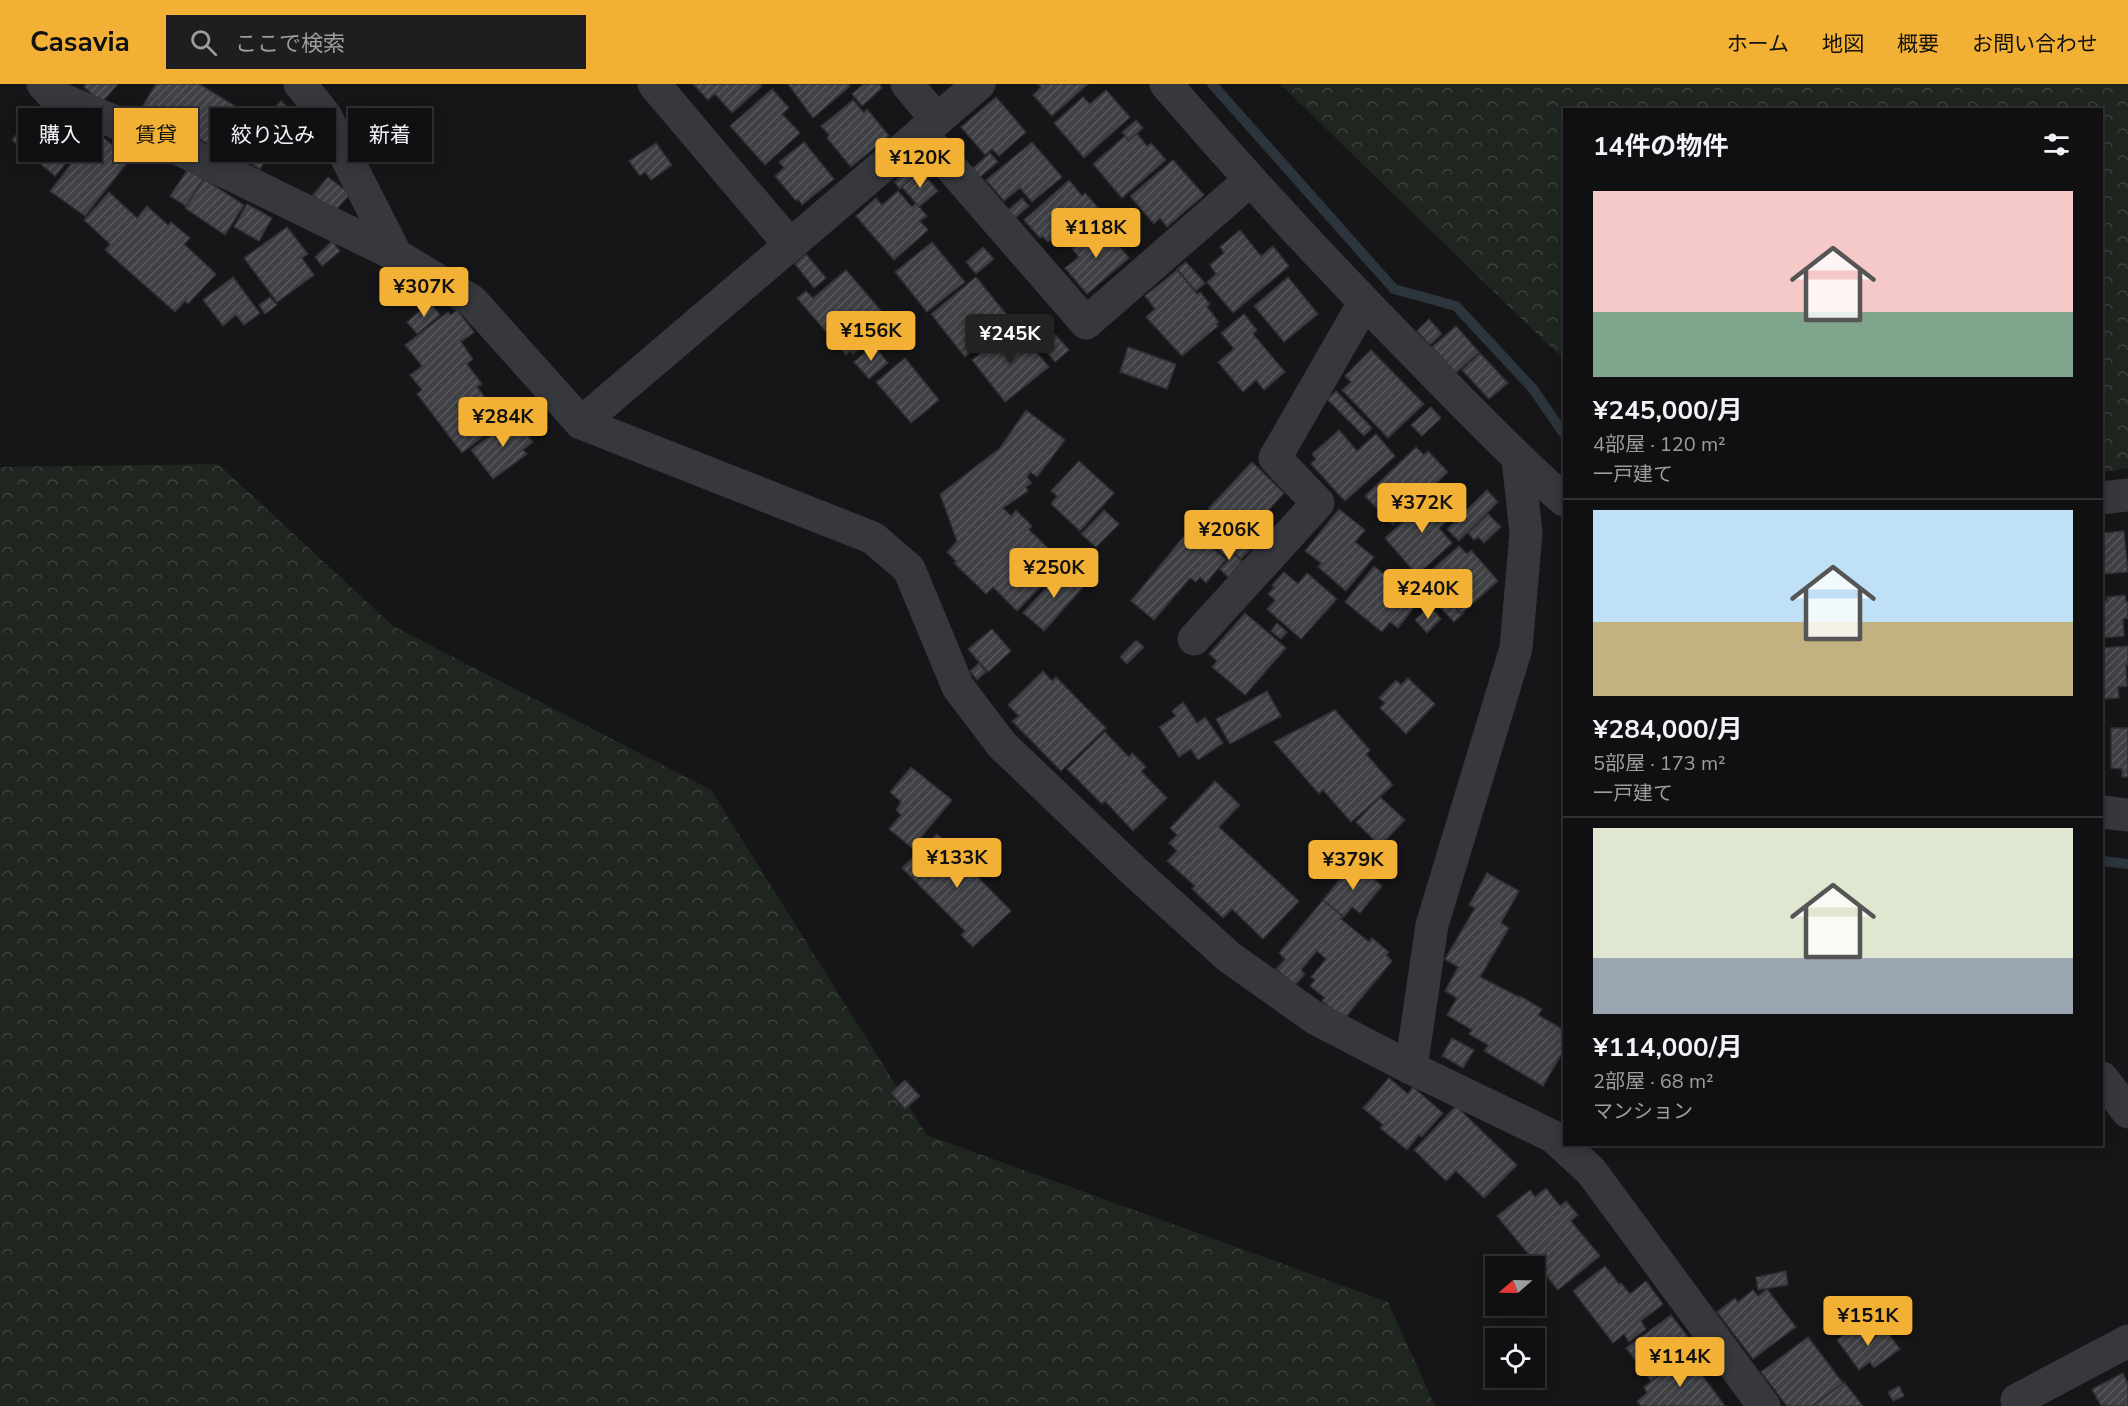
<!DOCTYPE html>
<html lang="ja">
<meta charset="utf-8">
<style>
:root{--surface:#101012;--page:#1e1e20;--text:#f1f3f6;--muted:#9c9d9f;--line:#303032;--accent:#f2b134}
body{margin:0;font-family:"Nunito Sans","Noto Sans JP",sans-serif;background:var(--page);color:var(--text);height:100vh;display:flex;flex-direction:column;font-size:22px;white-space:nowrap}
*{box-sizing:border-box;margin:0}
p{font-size:20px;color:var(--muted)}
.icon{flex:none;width:33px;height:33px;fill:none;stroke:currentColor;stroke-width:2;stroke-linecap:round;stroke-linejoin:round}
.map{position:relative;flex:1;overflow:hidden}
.side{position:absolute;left:1563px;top:24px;width:540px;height:1038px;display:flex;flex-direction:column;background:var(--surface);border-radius:0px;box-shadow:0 3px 15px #0003,0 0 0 2px var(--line)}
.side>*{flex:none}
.guide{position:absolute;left:18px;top:24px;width:570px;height:54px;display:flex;gap:12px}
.needle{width:39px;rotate:250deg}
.tools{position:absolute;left:1485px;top:1172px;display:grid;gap:12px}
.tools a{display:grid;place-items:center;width:60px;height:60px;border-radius:0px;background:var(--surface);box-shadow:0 3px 15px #0003,0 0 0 2px var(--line);font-size:30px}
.price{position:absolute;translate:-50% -51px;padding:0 14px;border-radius:6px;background:var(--accent);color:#111;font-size:20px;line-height:39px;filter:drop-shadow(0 2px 3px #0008)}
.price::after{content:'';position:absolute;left:50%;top:36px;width:18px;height:14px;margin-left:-9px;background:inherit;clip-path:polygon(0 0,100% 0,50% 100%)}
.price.active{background:#222;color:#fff}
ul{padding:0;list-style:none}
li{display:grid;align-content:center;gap:12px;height:318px;padding:0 30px}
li+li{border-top:2px solid var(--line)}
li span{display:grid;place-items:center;height:186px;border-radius:0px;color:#555}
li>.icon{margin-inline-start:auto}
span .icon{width:108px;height:108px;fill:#fffc;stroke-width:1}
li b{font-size:26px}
h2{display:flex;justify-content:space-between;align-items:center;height:72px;padding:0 30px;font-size:26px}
.chip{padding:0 21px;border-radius:0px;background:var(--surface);box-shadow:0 3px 15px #0003,0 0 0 2px var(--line);font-size:21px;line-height:54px}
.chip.active{background:var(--accent);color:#111}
header{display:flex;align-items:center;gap:36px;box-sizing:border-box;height:84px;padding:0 30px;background:var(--accent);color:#111}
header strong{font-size:28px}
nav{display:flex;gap:33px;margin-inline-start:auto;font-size:21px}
.search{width:420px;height:54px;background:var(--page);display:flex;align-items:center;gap:15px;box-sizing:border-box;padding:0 21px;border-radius:0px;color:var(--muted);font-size:22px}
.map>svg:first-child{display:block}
.forest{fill:url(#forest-crowns)}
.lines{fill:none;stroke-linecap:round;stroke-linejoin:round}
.stream{stroke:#2c353c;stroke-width:10}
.building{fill:url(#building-hatch);stroke:#303034;stroke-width:1.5}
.minor{stroke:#37383d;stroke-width:33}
</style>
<header>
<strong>Casavia</strong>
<div class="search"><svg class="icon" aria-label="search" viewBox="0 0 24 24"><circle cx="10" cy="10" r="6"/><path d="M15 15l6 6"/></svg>ここで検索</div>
<nav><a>ホーム</a><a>地図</a><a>概要</a><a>お問い合わせ</a></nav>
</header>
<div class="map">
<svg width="2128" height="1322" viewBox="0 0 2128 1322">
<defs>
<pattern id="forest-crowns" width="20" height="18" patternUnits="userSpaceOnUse" patternTransform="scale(1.5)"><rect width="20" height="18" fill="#1e261f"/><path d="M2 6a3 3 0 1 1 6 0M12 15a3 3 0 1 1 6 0" fill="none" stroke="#3c433d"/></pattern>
<pattern id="building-hatch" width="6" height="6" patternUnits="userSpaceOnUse" patternTransform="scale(1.5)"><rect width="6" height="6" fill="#404145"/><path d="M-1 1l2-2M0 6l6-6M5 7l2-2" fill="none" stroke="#595a5e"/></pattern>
</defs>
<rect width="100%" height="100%" fill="#161618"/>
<g class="forest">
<path d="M1280,0H2128V384L2102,388V26H1564V276Z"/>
<path d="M218,380L393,542L711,706L927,1051L1388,1218L1435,1322H0V383Z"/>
</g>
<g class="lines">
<g class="stream">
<path d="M1212,0L1394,205L1456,222L1533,305L1564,350"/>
<path d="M2102,777L2128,780"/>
</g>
</g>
<g class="building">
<path d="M86,0H118L102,18L84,3Z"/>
<path d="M156,0H199L260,37L258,41L279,54L260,85L238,72L236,74L226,68L225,70L166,35L163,40L140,26Z"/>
<path d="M693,0H760L762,2L732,29L715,10L708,16Z"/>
<path d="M788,0H848L850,2L813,34Z"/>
<path d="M864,0H879L882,4L862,22L852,10Z"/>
<path d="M1038,0H1088L1052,32L1033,11L1041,3Z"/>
<path d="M772,5L789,24L782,30L800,49L765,81L730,42Z"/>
<path d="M1106,6L1130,33L1084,74L1054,39L1083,13L1090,20Z"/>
<path d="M996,13L1026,48L999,72L992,65L985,71L961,43Z"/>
<path d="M853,16L864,29L867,25L889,52L851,83L827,54L829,51L821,42Z"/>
<path d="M281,17L299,35L283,52L264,34Z"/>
<path d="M42,20L53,29L50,32L83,59L55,92L12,56Z"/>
<path d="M1136,36L1143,44L1129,57L1122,48Z"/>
<path d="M96,48L130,75L85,132L50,107Z"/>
<path d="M1137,50L1147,62L1151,59L1166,76L1122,114L1093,80L1125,52L1129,57Z"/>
<path d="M804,58L834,95L802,121L798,115L796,117L775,92L784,84L779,78Z"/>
<path d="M1032,58L1062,93L1032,118L1020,104L1004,117L986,96Z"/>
<path d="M656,59L672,81L651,96L645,88L640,92L629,77Z"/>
<path d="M990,69L998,78L980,93L973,84Z"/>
<path d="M1173,76L1204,111L1167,143L1160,134L1154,140L1130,112Z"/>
<path d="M910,84L916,91L900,105L894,98Z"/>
<path d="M188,85L203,95L186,122L170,112Z"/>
<path d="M921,87L938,107L919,123L902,103Z"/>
<path d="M328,93L350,110L334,128L313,111Z"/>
<path d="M204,95L244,121L225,151L185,124Z"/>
<path d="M1069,96L1082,112L1085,109L1101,127L1072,151L1066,144L1048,158L1042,152L1040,154L1024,136Z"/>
<path d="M898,107L912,123L916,119L927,132L920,137L928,146L894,176L856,132L876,114L882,121Z"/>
<path d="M109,108L137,134L147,122L168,141L171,138L190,154L184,160L216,190L188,220L185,217L175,228L105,166L110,160L84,136Z"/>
<path d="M1022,114L1029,122L1015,134L1008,126Z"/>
<path d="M247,120L272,134L259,157L234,143Z"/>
<path d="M1101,140L1129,174L1087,210L1065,184L1079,173L1072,165Z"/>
<path d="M287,143L308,170L302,174L314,191L277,218L244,174Z"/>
<path d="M1240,146L1261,172L1273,162L1289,182L1233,229L1207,198L1216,190L1210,181L1224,169L1220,163Z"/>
<path d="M332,157L340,167L322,182L315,173Z"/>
<path d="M932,158L965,198L927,228L895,188Z"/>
<path d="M983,163L994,175L976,190L966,178Z"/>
<path d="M806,170L826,194L814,204L795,180Z"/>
<path d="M1186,178L1205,199L1196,207L1177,185Z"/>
<path d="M846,186L889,236L882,240L885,243L853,270L850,267L846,271L797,214L806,207L813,214Z"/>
<path d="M1177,186L1197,210L1200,208L1210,220L1207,223L1219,238L1216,240L1218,242L1182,272L1146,233L1155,225L1145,212Z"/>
<path d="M233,193L260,229L244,241L236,231L223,242L203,216Z"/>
<path d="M976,193L1011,236L965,273L931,230Z"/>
<path d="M1288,193L1318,230L1284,258L1254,222Z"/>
<path d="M270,213L277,221L265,230L259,221Z"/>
<path d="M430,218L440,231L417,250L407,238Z"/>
<path d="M457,226L474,248L461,258L473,275L467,280L482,300L477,303L503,337L462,369L417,310L422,306L410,291L422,282L405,261L448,228L451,231Z"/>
<path d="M1244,230L1257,246L1253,250L1285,288L1264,306L1256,296L1243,308L1218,278L1234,265L1221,249Z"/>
<path d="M1429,235L1442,250L1430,261L1417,247Z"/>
<path d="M1456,242L1479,268L1456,289L1432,263Z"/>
<path d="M1013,244L1031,267L1034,265L1049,283L1005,318L972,276Z"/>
<path d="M1055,250L1069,266L1055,278L1041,261Z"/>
<path d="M874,261L888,279L869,295L854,278Z"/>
<path d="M1128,263L1176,280L1167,305L1120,288Z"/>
<path d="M1371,266L1424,320L1388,354L1342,306L1351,298L1345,292Z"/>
<path d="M1480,269L1508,299L1489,315L1462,286Z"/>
<path d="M905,274L939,316L911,339L876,298Z"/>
<path d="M1336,307L1372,344L1364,352L1327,315Z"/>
<path d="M1431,323L1441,334L1422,352L1411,341Z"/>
<path d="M1026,326L1065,356L1037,393L1030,388L1027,393L1032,399L1026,403L1028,407L1003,424L1011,432L1016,426L1032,442L1029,446L1064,479L1017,527L993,503L986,510L954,479L956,477L947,468L957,457L940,410L1000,364Z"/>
<path d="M514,334L533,358L523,366L527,370L493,395L471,366Z"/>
<path d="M1339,346L1357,367L1376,350L1395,372L1345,417L1311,380L1316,375L1312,370Z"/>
<path d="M1416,363L1424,371L1428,367L1448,388L1393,441L1365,412Z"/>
<path d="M1079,377L1114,409L1080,447L1051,420L1057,412L1051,407Z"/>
<path d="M1252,378L1284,409L1247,449L1237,440L1232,447L1208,425Z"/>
<path d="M1439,406L1449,418L1440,426L1449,436L1439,444L1452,459L1417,491L1385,454Z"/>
<path d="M1487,406L1498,418L1459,457L1447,445Z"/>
<path d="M1339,425L1365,446L1355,458L1374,473L1346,507L1318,483L1321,479L1305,467Z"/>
<path d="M1104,426L1119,440L1096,463L1081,450Z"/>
<path d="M1206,428L1229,449L1223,457L1199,436Z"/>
<path d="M1488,430L1501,443L1484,459L1478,453L1474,456L1468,449Z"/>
<path d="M1198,437L1222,459L1216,466L1192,445Z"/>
<path d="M1189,446L1226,475L1206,499L1200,493L1196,498L1190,494L1154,536L1131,517Z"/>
<path d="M2124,447L2128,488L2102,490V449Z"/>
<path d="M1234,448L1252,464L1241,475L1223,459Z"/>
<path d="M1223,460L1242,477L1228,493L1220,485L1229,475L1218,466Z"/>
<path d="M1459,462L1467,470L1471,466L1498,497L1461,530L1446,513L1441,518L1421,495Z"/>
<path d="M1374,482L1418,518L1398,544L1390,538L1382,548L1345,518Z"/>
<path d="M1065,483L1085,501L1044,547L1023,529Z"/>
<path d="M1284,488L1298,500L1307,489L1337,515L1301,555L1267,525L1275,516L1268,510L1274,504L1272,501Z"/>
<path d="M2125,511L2126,518H2128V534L2123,535L2124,552L2102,554V517H2107V513Z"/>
<path d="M1446,513L1461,530L1465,528L1454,538L1436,519L1439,516L1441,518Z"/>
<path d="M1430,522L1441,535L1427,549L1415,536Z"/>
<path d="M1245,529L1286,564L1245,611L1212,583L1217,577L1209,570Z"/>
<path d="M1277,539L1287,548L1281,555L1271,547Z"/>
<path d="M992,545L1011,567L988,588L968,565Z"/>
<path d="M1136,556L1144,563L1127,580L1120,573Z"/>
<path d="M2128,562V581H2126L2127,602L2118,603L2119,614L2102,615V564Z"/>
<path d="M979,579L986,588L977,596L970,587Z"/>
<path d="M1043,587L1052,597L1056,593L1106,644L1061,687L1012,637L1019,632L1008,621Z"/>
<path d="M1408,594L1435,620L1406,650L1380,624L1385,619L1379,614L1396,596L1401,601Z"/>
<path d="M1267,607L1281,632L1230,660L1216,635Z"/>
<path d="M1183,618L1197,639L1205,633L1223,659L1198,676L1191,665L1179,673L1159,643L1176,632L1172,627Z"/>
<path d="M1335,626L1370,666L1366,670L1393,701L1351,738L1323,706L1319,710L1274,658Z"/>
<path d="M2111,644H2128V693H2122V685L2111,684Z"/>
<path d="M1105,648L1129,673L1132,669L1146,683L1141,687L1167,714L1133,747L1105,717L1102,720L1067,685Z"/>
<path d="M911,683L952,716L912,764L889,745L901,731L896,726L901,718L890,708Z"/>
<path d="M1215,697L1240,721L1219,743L1299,817L1263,855L1232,825L1223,834L1192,805L1195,802L1167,777L1177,767L1169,759L1177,751L1170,744Z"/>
<path d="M1380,713L1405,736L1380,762L1356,738Z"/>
<path d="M937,750L952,765L956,760L972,776L967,782L1011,827L973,863L961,851L965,847L902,784Z"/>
<path d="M1354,778L1382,802L1360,829L1352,823L1344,833L1323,816Z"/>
<path d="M1487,789L1519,807L1501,839L1509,844L1480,893L1519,913L1520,912L1542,925L1538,931L1564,946V966L1543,1002L1484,967L1488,961L1469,950L1472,946L1447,931L1457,914L1445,907L1458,883L1445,875L1475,824L1469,821Z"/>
<path d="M1323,816L1343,833L1341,835L1369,858L1372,854L1389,868L1386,871L1392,877L1344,935L1322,917L1325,914L1310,902L1315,896L1311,893L1326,875L1317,867L1301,886L1305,890L1295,901L1276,885L1285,875L1279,869Z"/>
<path d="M1452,954L1474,966L1463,984L1442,972Z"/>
<path d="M1389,994L1408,1010L1413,1003L1443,1029L1422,1053L1419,1051L1407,1066L1380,1044L1383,1041L1363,1024Z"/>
<path d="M905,996L920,1012L905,1025L891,1009Z"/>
<path d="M1456,1022L1517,1081L1484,1114L1456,1087L1446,1097L1414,1066Z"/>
<path d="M1546,1104L1560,1122L1566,1117L1578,1131L1571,1137L1600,1172L1558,1206L1497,1132L1530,1106L1535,1113Z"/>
<path d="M1605,1182L1619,1200L1621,1199L1630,1210L1646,1197L1663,1220L1641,1237L1646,1245L1629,1258L1624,1250L1613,1259L1573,1207Z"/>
<path d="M1786,1187L1788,1201L1758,1206L1756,1193Z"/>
<path d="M1767,1205L1796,1243L1753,1275L1717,1228L1735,1214L1738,1218L1753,1206L1758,1212Z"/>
<path d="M1671,1231L1689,1254L1674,1265L1682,1275L1651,1297L1626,1264Z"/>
<path d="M1862,1238L1873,1254L1885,1245L1900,1265L1874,1284L1870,1278L1859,1286L1837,1256Z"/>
<path d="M1808,1253L1843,1299L1812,1322H1787L1761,1288Z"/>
<path d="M1687,1271L1725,1322H1641L1637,1317L1647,1309L1644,1303Z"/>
<path d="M2123,1289L2128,1300V1322H2101L2092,1305Z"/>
<path d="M1844,1298L1863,1322H1813L1843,1299Z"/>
<path d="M1899,1302L1904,1312L1893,1317L1888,1308Z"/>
</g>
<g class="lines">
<g class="minor">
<path d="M43,0L54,12L181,66L396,171"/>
<path d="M300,0L325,31L396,171L472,217L581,339L873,454L909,485L958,603L1002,661L1135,788L1229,873L1315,934L1411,984L1554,1053L1591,1087L1764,1322"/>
<path d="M654,0L790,161"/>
<path d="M907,0L937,36"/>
<path d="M1166,0C1247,94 1331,185 1418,273C1466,322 1513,371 1564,416"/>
<path d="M921,49L1086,239L1249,97"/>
<path d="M581,339L979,0"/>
<path d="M2102,414L2128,411"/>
<path d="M1194,555L1318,419L1275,374L1364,219"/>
<path d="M2102,728L2128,731"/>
<path d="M1411,984L1432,841L1516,564L1526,449L1518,375"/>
<path d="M2102,994L2128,1028"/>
<path d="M2017,1316L2128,1257"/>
</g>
</g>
</svg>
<div class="tools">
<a><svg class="needle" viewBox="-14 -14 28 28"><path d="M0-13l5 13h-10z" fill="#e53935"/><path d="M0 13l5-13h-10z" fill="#9c9d9f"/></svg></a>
<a><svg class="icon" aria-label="locate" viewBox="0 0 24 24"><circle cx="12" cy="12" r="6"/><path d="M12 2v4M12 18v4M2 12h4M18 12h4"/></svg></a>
</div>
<b class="price" style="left:920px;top:105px">¥120K</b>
<b class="price" style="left:1096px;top:175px">¥118K</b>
<b class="price" style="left:424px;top:234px">¥307K</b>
<b class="price" style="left:871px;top:278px">¥156K</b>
<b class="price active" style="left:1010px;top:281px">¥245K</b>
<b class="price" style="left:503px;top:364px">¥284K</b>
<b class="price" style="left:1422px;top:450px">¥372K</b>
<b class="price" style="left:1229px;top:477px">¥206K</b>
<b class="price" style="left:1054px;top:515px">¥250K</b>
<b class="price" style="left:1428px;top:536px">¥240K</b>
<b class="price" style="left:957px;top:805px">¥133K</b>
<b class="price" style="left:1353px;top:807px">¥379K</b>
<b class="price" style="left:1868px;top:1263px">¥151K</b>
<b class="price" style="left:1680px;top:1304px">¥114K</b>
<div class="guide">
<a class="chip">購入</a>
<a class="chip active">賃貸</a>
<a class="chip">絞り込み</a>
<a class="chip">新着</a>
</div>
<section class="side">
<h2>14件の物件<svg class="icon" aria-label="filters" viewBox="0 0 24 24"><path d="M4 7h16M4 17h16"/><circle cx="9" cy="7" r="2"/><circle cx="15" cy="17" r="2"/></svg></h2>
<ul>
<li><span style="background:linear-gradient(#f6c9c9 65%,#7fa58c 0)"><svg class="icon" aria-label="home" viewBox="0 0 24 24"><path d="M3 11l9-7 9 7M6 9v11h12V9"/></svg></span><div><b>¥245,000/月</b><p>4部屋 · 120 m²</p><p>一戸建て</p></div></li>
<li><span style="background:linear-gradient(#bfe0f5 60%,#c2b280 0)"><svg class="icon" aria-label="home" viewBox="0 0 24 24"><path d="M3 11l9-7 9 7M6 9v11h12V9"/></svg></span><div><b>¥284,000/月</b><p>5部屋 · 173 m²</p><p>一戸建て</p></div></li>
<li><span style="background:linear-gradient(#dfe7d0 70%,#9aa5b1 0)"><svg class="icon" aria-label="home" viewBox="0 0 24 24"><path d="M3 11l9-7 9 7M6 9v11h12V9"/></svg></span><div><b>¥114,000/月</b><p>2部屋 · 68 m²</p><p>マンション</p></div></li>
</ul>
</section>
</div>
